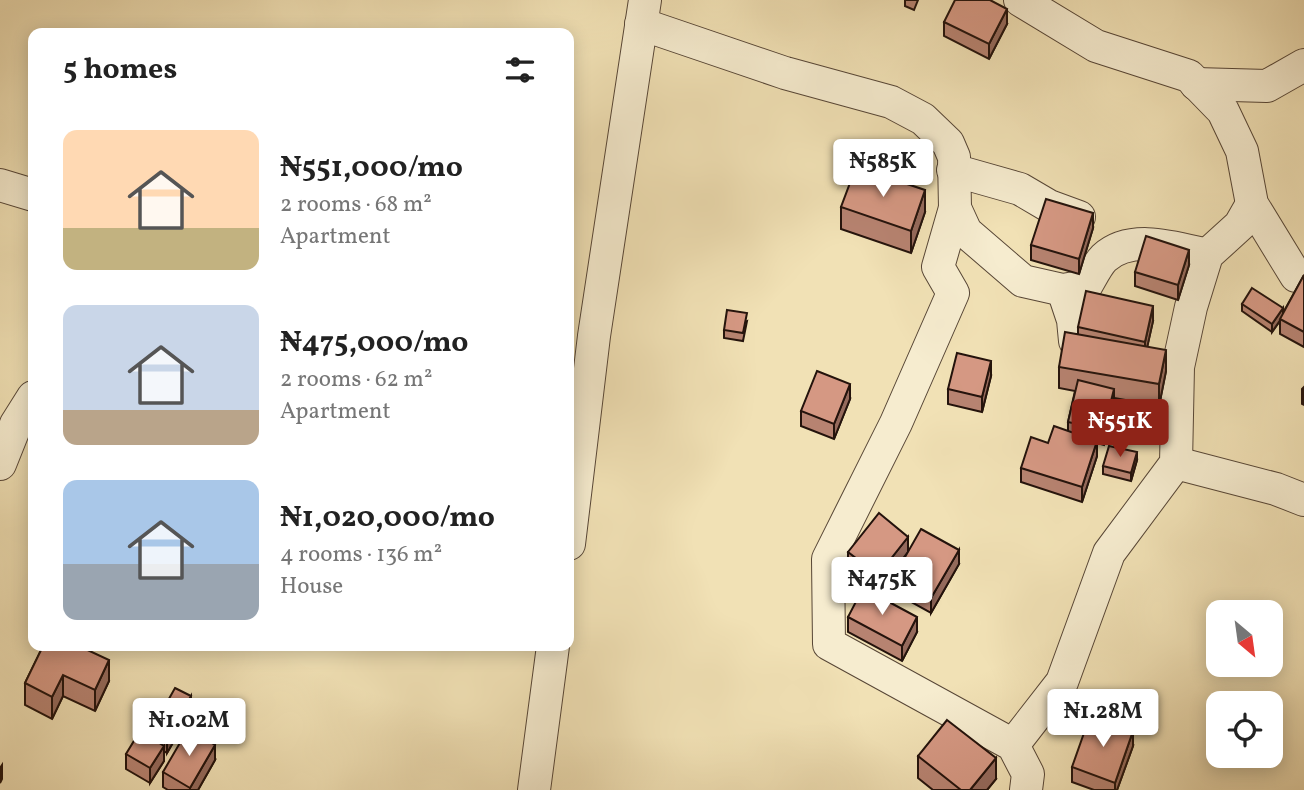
<!DOCTYPE html>
<meta charset="utf-8">
<style>
:root{--surface:#fff;--page:#f6f6f6;--text:#222;--muted:#767676;--accent:#8f2418}
body{margin:0;font-family:Vollkorn,serif;background:var(--page);color:var(--text);height:100vh;display:flex;flex-direction:column;font-size:26px;white-space:nowrap}
*{box-sizing:border-box;margin:0}
p{font-size:23px;color:var(--muted)}
.icon{flex:none;width:38px;height:38px;fill:none;stroke:currentColor;stroke-width:2;stroke-linecap:round;stroke-linejoin:round}
.map{position:relative;flex:1;overflow:hidden}
.side{position:absolute;left:28px;top:28px;width:546px;height:623px;display:flex;flex-direction:column;background:var(--surface);border-radius:14px;box-shadow:0 4px 18px #0003}
.side>*{flex:none}
.needle{width:46px;rotate:151deg}
.fabs{position:absolute;left:1206px;top:600px;display:grid;gap:14px}
.fabs a{display:grid;place-items:center;width:77px;height:77px;border-radius:14px;background:var(--surface);box-shadow:0 4px 18px #0003;font-size:35px}
.price{position:absolute;translate:-50% -60px;padding:0 16px;border-radius:7px;background:#fff;color:#222;font-size:23px;line-height:46px;filter:drop-shadow(0 2px 4px #0008)}
.price::after{content:'';position:absolute;left:50%;top:42px;width:21px;height:16px;margin-left:-10px;background:inherit;clip-path:polygon(0 0,100% 0,50% 100%)}
.price.selected{background:var(--accent);color:#fff}
ul{padding:0;list-style:none}
li{display:flex;align-items:center;gap:21px;height:175px;padding:0 35px}
li span{display:grid;place-items:center;flex:none;width:196px;height:140px;border-radius:14px;color:#555}
li>.icon{margin-inline-start:auto}
span .icon{width:84px;height:84px;fill:#fffc;stroke-width:1}
li b{font-size:30px}
h2{display:flex;justify-content:space-between;align-items:center;height:84px;padding:0 35px;font-size:30px}
.map>svg:first-child{display:block}
.lines{fill:none;stroke-linecap:round;stroke-linejoin:round}
.minor-casing{stroke:#574636;stroke-width:34}
.minor{stroke:#f6eccf;stroke-width:32}
.wall{fill:#b78371;stroke:#24130c;stroke-width:2}
.shaded-wall{fill:#956a5c;stroke:#24130c;stroke-width:2}
.building{fill:#d59883;stroke:#24130c;stroke-width:2}
</style>
<div class="map">
<svg width="1304" height="790" viewBox="0 0 1304 790">
<rect width="100%" height="100%" fill="#f1e1b5"/>
<filter id="stains"><feTurbulence type="fractalNoise" baseFrequency=".00286" numOctaves="4"/><feColorMatrix values="0 0 0 0 .2 0 0 0 0 .09 0 0 0 0 .02 0 0 0 .5 -.17"/></filter>
<radialGradient id="worn" r=".72"><stop offset=".6" stop-color="#630" stop-opacity="0"/><stop offset="1" stop-color="#630" stop-opacity=".3"/></radialGradient>
<g class="lines">
<defs>
<g id="minor">
<path d="M1020,0L1096,46L1189,76L1223,111L1242,151L1252,204L1296,276"/>
<path d="M641,24L785,73L891,102L923,119L948,143L954,157L955,208L966,232L1023,281L1063,290L1086,286C1091,278 1097,265 1104,258C1131,233 1176,248 1207,255"/>
<path d="M1196,84L1267,86L1304,65"/>
<path d="M953,170L1020,189L1049,206L1079,217"/>
<path d="M0,185L33,195"/>
<path d="M955,208L938,267L953,293L896,423L828,559L829,644L1013,745L1028,774L1026,790"/>
<path d="M1063,290L1073,320L1075,341L1088,350L1105,355"/>
<path d="M1176,463L1276,489L1304,500"/>
<path d="M0,464L16,424L33,397"/>
<path d="M569,544L594,336L645,0"/>
<path d="M1013,745L1062,682L1109,553L1176,463L1178,367L1191,307L1207,255L1240,225L1252,204"/>
<path d="M534,790L553,646"/>
</g>
</defs>
<use href="#minor" class="minor-casing"/>
<use href="#minor" class="minor"/>
</g>
<g class="wall">
<path d="M905,0H918L914,10L905,6Z"/>
<path d="M944,22L1007,24L989,59L944,36Z"/>
<path d="M841,207L925,212L911,253L841,229Z"/>
<path d="M1093,228L1079,274L1031,260V245Z"/>
<path d="M1189,265L1178,300L1135,286V272Z"/>
<path d="M1304,275V347L1280,334V321L1272,332L1242,311V304L1283,313Z"/>
<path d="M747,321L743,341L724,338V330Z"/>
<path d="M1153,321L1147,347L1166,371L1159,406L1114,398V404L1104,445L1097,443V456L1082,502L1021,482V468L1048,443L1068,431V422L1075,391L1059,388V367L1078,334V327Z"/>
<path d="M991,376L982,412L948,404V389Z"/>
<path d="M1304,387V405L1302,404V389Z"/>
<path d="M850,399L834,439L801,426V411Z"/>
<path d="M1137,460L1131,481L1103,474V466Z"/>
<path d="M908,551L959,564L931,613L893,592V578L906,555L878,590L848,567V552Z"/>
<path d="M848,617L917,632L902,661L848,632Z"/>
<path d="M43,646L109,681L95,711L63,696L52,719L25,705V683Z"/>
<path d="M191,711L167,753L164,751V761L150,783L126,769V754L152,738V729Z"/>
<path d="M1133,746L1117,790H1094L1072,782V767Z"/>
<path d="M918,756L996,779L987,790H933L918,778Z"/>
<path d="M215,760L198,790H168L163,787V772Z"/>
</g>
<g class="shaded-wall">
<path d="M1007,9V24L989,59V44Z"/>
<path d="M925,190V212L911,253V231Z"/>
<path d="M1093,213V228L1079,274V259Z"/>
<path d="M1189,250V265L1178,300V285Z"/>
<path d="M1153,306V321L1145,357V342Z"/>
<path d="M1283,308V316L1272,332V324Z"/>
<path d="M1166,350V371L1159,406V384Z"/>
<path d="M991,361V376L982,412V397Z"/>
<path d="M850,384V399L834,439V424Z"/>
<path d="M1114,389V404L1104,445V430Z"/>
<path d="M1097,441V456L1082,502V487Z"/>
<path d="M1137,452V460L1131,481V473Z"/>
<path d="M908,537V552L878,590V575Z"/>
<path d="M959,550V564L931,613V598Z"/>
<path d="M917,617V632L902,661V646Z"/>
<path d="M109,660V681L95,711V690Z"/>
<path d="M63,675V696L52,719V697Z"/>
<path d="M191,696V711L167,753V738Z"/>
<path d="M1133,731V746L1117,790H1115V783Z"/>
<path d="M215,745V760L198,790H190V788Z"/>
<path d="M164,746V761L150,783V768Z"/>
<path d="M996,758V779L987,790H970Z"/>
<path d="M2,765V779L0,783V768Z"/>
</g>
<g class="building">
<path d="M955,0H990L1007,9L989,44L944,22Z"/>
<path d="M856,167L925,190L911,231L841,207Z"/>
<path d="M1046,199L1093,213L1079,259L1031,245Z"/>
<path d="M1146,236L1189,250L1178,285L1135,272Z"/>
<path d="M1304,275V332L1280,319Z"/>
<path d="M1252,288L1283,308L1272,324L1242,304Z"/>
<path d="M1086,291L1153,306L1145,342L1078,327Z"/>
<path d="M727,310L747,313L743,333L724,330Z"/>
<path d="M1065,332L1166,350L1159,384L1059,367Z"/>
<path d="M957,353L991,361L982,397L948,389Z"/>
<path d="M817,371L850,384L834,424L801,411Z"/>
<path d="M1078,380L1114,389L1104,430L1068,422Z"/>
<path d="M1054,426L1097,441L1082,487L1021,468L1031,437L1048,443Z"/>
<path d="M1109,446L1137,452L1131,473L1103,466Z"/>
<path d="M879,513L908,537L878,575L848,552Z"/>
<path d="M921,529L959,550L931,598L893,578Z"/>
<path d="M863,588L917,617L902,646L848,617Z"/>
<path d="M43,646H79L109,660L95,690L63,675L52,697L25,683Z"/>
<path d="M175,688L191,696L167,738L152,729Z"/>
<path d="M1090,716L1133,731L1115,783L1072,767Z"/>
<path d="M947,720L996,758L970,790H961L918,756Z"/>
<path d="M188,729L215,745L190,788L163,772Z"/>
<path d="M140,731L164,746L150,768L126,754Z"/>
</g>
<rect width="100%" height="100%" filter="url(#stains)"/>
<rect width="100%" height="100%" fill="url(#worn)"/>
</svg>
<div class="fabs">
<a><svg class="needle" viewBox="-14 -14 28 28"><path d="M0-13l5 13h-10z" fill="#e53935"/><path d="M0 13l5-13h-10z" fill="#767676"/></svg></a>
<a><svg class="icon" aria-label="locate" viewBox="0 0 24 24"><circle cx="12" cy="12" r="6"/><path d="M12 2v4M12 18v4M2 12h4M18 12h4"/></svg></a>
</div>
<b class="price" style="left:883px;top:199px">₦585K</b>
<b class="price selected" style="left:1120px;top:459px">₦551K</b>
<b class="price" style="left:882px;top:617px">₦475K</b>
<b class="price" style="left:1103px;top:749px">₦1.28M</b>
<b class="price" style="left:189px;top:758px">₦1.02M</b>
<section class="side">
<h2>5 homes<svg class="icon" aria-label="filters" viewBox="0 0 24 24"><path d="M4 7h16M4 17h16"/><circle cx="9" cy="7" r="2"/><circle cx="15" cy="17" r="2"/></svg></h2>
<ul>
<li><span style="background:linear-gradient(#ffd9b3 70%,#c2b280 0)"><svg class="icon" aria-label="home" viewBox="0 0 24 24"><path d="M3 11l9-7 9 7M6 9v11h12V9"/></svg></span><div><b>₦551,000/mo</b><p>2 rooms · 68 m²</p><p>Apartment</p></div></li>
<li><span style="background:linear-gradient(#c9d6e8 75%,#b9a48a 0)"><svg class="icon" aria-label="home" viewBox="0 0 24 24"><path d="M3 11l9-7 9 7M6 9v11h12V9"/></svg></span><div><b>₦475,000/mo</b><p>2 rooms · 62 m²</p><p>Apartment</p></div></li>
<li><span style="background:linear-gradient(#a9c7e8 60%,#9aa5b1 0)"><svg class="icon" aria-label="home" viewBox="0 0 24 24"><path d="M3 11l9-7 9 7M6 9v11h12V9"/></svg></span><div><b>₦1,020,000/mo</b><p>4 rooms · 136 m²</p><p>House</p></div></li>
</ul>
</section>
</div>
